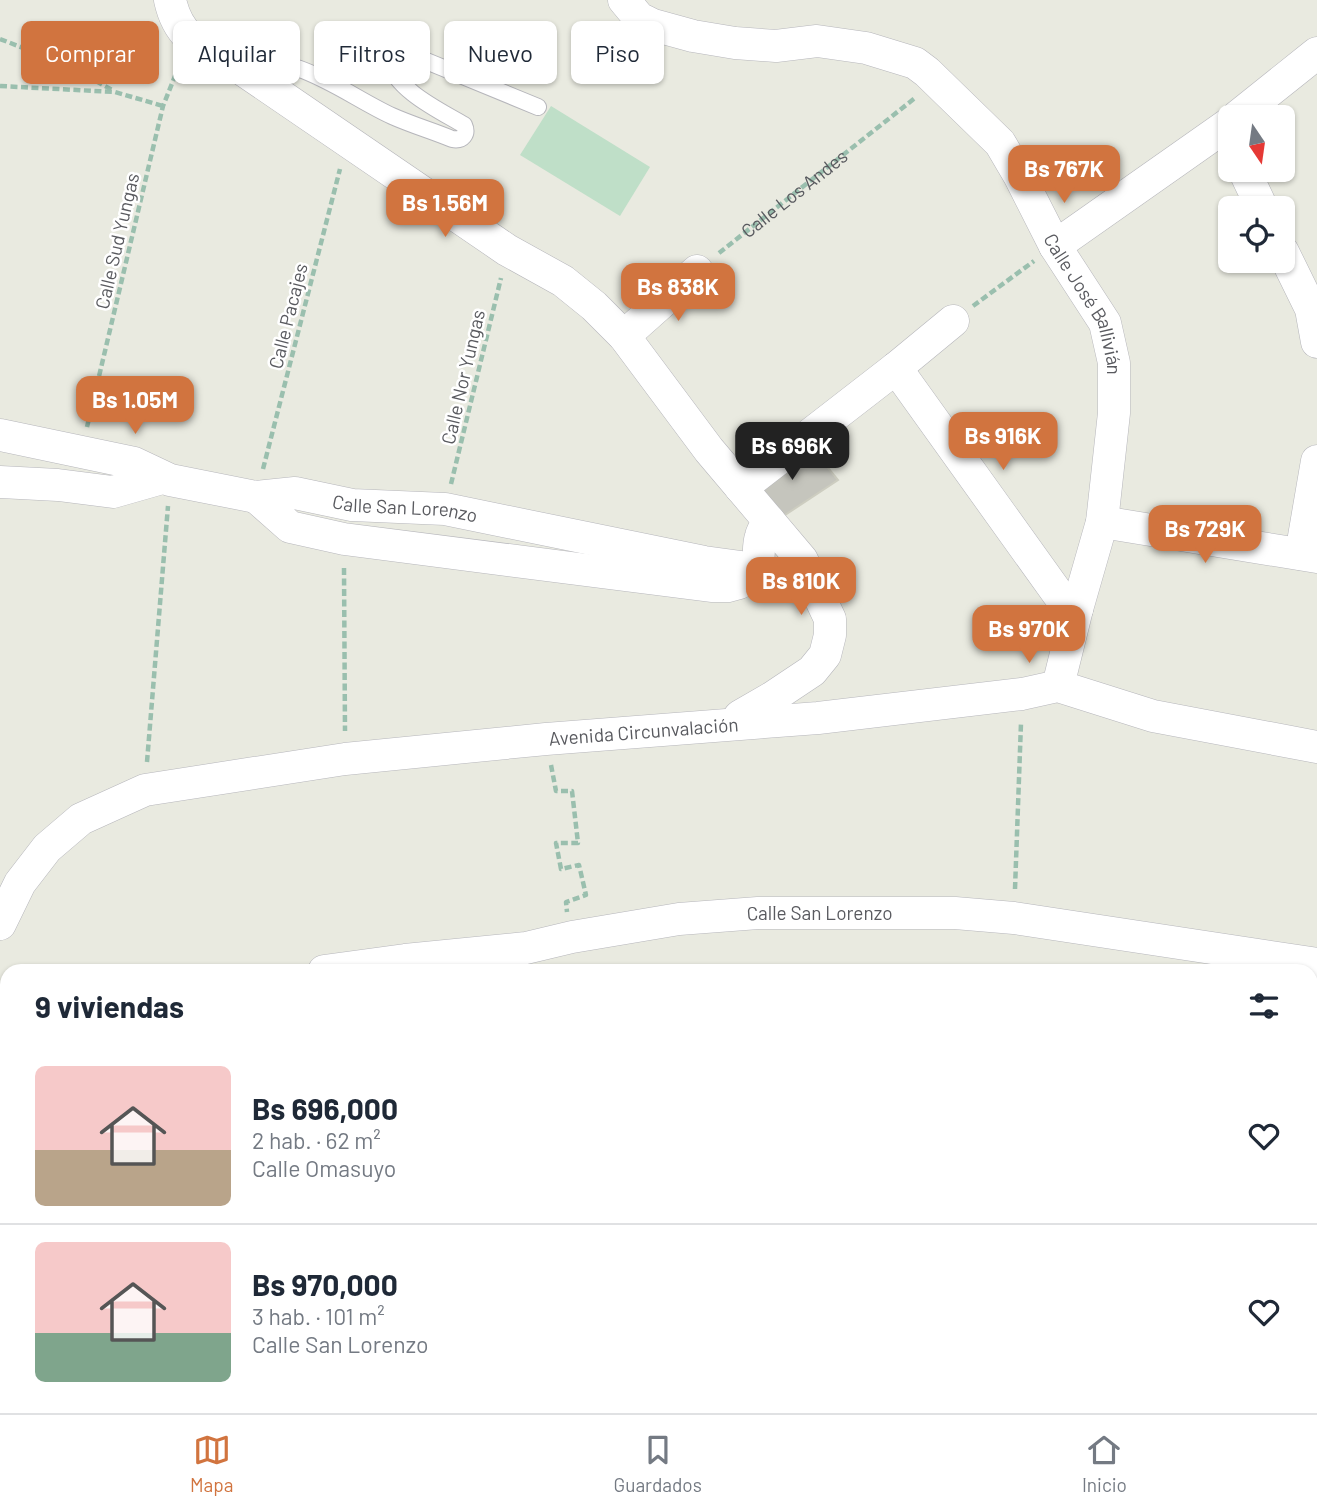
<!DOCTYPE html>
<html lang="es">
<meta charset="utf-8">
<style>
:root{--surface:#fff;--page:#f2f2f3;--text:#1f2937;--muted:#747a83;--line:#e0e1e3;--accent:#d1743f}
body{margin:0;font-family:Barlow,sans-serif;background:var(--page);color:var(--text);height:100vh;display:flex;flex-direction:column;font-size:26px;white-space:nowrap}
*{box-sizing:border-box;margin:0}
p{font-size:23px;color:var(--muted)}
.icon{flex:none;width:38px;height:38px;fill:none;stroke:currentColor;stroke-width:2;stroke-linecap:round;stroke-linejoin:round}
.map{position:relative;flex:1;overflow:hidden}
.side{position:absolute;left:0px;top:964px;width:1318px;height:450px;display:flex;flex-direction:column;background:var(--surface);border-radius:21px 21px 0 0;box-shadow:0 2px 5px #0004}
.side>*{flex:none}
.top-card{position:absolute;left:21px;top:21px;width:700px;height:63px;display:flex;gap:14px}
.needle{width:46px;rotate:167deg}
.buttons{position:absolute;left:1218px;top:105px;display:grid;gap:14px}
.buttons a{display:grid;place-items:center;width:77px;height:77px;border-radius:10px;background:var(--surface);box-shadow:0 2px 5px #0004;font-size:35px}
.price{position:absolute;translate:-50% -60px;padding:0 16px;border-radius:14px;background:var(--accent);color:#fff;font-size:23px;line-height:46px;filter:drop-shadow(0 2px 4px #0008)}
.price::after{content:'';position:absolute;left:50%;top:42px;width:21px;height:16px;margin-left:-10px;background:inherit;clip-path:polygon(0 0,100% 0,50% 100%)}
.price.on{background:#222;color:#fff}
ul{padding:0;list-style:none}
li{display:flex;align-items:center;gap:21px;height:175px;padding:0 35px}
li+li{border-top:2px solid var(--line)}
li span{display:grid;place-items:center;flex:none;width:196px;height:140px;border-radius:10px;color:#555}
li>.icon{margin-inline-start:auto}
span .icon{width:84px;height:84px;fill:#fffc;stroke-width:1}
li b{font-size:30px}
h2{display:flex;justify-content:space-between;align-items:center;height:84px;padding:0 35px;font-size:30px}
.pill{padding:0 24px;border-radius:10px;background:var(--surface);box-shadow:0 2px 5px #0004;font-size:24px;line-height:63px}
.pill.on{background:var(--accent);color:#fff}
.tabs{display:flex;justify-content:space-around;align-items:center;height:98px;border-top:2px solid var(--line);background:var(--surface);font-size:19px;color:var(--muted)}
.tabs a{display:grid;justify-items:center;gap:4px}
.tabs .on{color:var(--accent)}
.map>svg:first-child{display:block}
.green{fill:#bfdfc8}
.building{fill:#c5c5bd;stroke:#cdcdc0;stroke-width:2}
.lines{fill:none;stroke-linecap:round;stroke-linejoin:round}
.lane-casing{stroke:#b6b6bb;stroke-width:18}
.street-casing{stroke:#b6b6bb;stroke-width:33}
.path{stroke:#9abfae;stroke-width:4.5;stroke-dasharray:7 3.5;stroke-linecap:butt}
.lane{stroke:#fff;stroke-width:16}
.street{stroke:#fff;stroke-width:32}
.labels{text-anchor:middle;stroke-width:5;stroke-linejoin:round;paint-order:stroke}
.street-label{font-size:19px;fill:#595a5f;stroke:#fff}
</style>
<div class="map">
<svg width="1317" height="1413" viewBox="0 0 1317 1413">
<rect width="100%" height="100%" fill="#e9eae0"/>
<path class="green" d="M551,106L650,167L620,216L520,155Z"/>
<path class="building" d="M807,442L838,480L776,521L745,485Z"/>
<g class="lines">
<defs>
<path id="lane" d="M238,65C295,50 344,94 392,116C412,125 433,131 452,139C463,141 468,134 464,125C437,109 397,91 387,59L389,54L393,51H402L538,107"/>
<g id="street">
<path d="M170,0C179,41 203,47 236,65L507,250L563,281L594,306L624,336L709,450L802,560L830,619V635L825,655L812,671L773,697L740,716L734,724"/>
<path id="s2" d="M624,0L639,18L653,25L693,36L735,43L776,46L817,41L866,48L915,63L927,72L1000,143L1020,177L1055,246L1105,323L1114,363V413L1102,522L1077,609L1058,686"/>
<path d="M1237,117L1317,53"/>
<path d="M1244,170L1262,208"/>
<path d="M1055,246L1230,123"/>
<path d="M1283,252L1311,309L1317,342"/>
<path d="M624,336L697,271"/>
<path d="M896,368L1058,594L1077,609"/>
<path id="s3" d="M0,435L134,463L170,480L256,497L295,493L352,505L445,509L704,562L741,567L744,575"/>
<path d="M0,482L58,485L113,492L162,478"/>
<path d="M741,488L896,368L953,321"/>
<path d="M256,497L290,527L344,539L711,586H728L739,583L744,575"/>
<path d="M1102,522L1317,557"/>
<path d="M1301,554L1317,461"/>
<path d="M744,575C766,566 755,555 761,536C762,531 766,526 769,521"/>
<path id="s4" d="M0,924L20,883L47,848L81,819L145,790L345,759L546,739L818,718L1022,694L1058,686L1153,716L1317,747"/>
<path id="s5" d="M324,971L405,960L526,948L572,937L679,919L758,913H955L1014,918L1317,964"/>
<path d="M1311,1165H1317"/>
<path d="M653,1407L657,1413"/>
<path d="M178,1413L180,1407"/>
</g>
</defs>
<use href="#lane" class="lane-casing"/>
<use href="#street" class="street-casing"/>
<g class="path">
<path d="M0,39L65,64L114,91"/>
<path d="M0,86L115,92L163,106"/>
<path id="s1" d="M719,253L915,98"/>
<path d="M973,306L1034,261"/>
<path d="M87,427L163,106L179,66"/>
<path d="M263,469L340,169"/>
<path d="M451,484L501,278"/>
<path d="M344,568L345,731"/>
<path d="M147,762L168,506"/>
<path d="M551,765L556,791H572L578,843H556L561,869L579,865L586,895L566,902L567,912"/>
<path d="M1015,889L1021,723"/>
</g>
<use href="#lane" class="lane"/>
<use href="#street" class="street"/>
</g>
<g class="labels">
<g class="street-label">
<text dy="7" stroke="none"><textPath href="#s1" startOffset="96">Calle Los Andes</textPath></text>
<text transform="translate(117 241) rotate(-77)" y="7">Calle Sud Yungas</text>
<text dy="7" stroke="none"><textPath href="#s2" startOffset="606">Calle José Ballivián</textPath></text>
<text transform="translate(288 316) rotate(-76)" y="7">Calle Pacajes</text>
<text transform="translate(463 377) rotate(-77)" y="7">Calle Nor Yungas</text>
<text dy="7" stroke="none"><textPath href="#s3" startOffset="415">Calle San Lorenzo</textPath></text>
<text dy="7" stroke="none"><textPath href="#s4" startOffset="707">Avenida Circunvalación</textPath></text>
<text dy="7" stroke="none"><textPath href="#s5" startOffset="500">Calle San Lorenzo</textPath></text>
</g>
</g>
</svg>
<div class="buttons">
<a><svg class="needle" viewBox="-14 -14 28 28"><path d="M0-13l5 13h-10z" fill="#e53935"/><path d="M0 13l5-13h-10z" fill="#747a83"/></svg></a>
<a><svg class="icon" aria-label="locate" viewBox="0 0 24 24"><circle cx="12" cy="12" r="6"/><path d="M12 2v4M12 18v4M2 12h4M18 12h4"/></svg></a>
</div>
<b class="price" style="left:1064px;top:205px">Bs 767K</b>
<b class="price" style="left:445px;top:239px">Bs 1.56M</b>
<b class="price" style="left:678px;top:323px">Bs 838K</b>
<b class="price" style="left:135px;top:436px">Bs 1.05M</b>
<b class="price" style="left:1003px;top:472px">Bs 916K</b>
<b class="price on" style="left:792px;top:482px">Bs 696K</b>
<b class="price" style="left:1205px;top:565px">Bs 729K</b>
<b class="price" style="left:801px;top:617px">Bs 810K</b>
<b class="price" style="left:1029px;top:665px">Bs 970K</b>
<div class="top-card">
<a class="pill on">Comprar</a>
<a class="pill">Alquilar</a>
<a class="pill">Filtros</a>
<a class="pill">Nuevo</a>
<a class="pill">Piso</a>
</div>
<section class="side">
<h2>9 viviendas<svg class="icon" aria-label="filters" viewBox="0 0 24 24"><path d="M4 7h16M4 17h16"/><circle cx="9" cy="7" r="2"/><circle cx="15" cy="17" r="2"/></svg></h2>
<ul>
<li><span style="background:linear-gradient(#f6c9c9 60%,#b9a48a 0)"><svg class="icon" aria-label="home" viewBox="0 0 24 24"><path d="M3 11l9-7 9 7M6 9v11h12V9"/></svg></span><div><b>Bs 696,000</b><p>2 hab. · 62 m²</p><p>Calle Omasuyo</p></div><svg class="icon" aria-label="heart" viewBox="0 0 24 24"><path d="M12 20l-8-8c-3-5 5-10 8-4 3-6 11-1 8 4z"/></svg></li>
<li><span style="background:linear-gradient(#f6c9c9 65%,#7fa58c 0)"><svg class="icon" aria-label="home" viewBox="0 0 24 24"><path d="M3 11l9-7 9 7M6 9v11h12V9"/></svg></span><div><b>Bs 970,000</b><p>3 hab. · 101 m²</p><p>Calle San Lorenzo</p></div><svg class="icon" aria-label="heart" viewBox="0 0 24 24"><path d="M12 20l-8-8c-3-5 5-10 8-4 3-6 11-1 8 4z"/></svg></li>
</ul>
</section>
</div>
<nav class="tabs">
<a class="on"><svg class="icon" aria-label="map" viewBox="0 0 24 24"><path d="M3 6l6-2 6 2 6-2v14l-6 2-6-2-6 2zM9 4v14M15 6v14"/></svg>Mapa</a>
<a><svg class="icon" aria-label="saved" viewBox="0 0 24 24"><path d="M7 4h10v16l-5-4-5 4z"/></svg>Guardados</a>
<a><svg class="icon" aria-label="home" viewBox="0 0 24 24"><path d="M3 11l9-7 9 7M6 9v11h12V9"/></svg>Inicio</a>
</nav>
